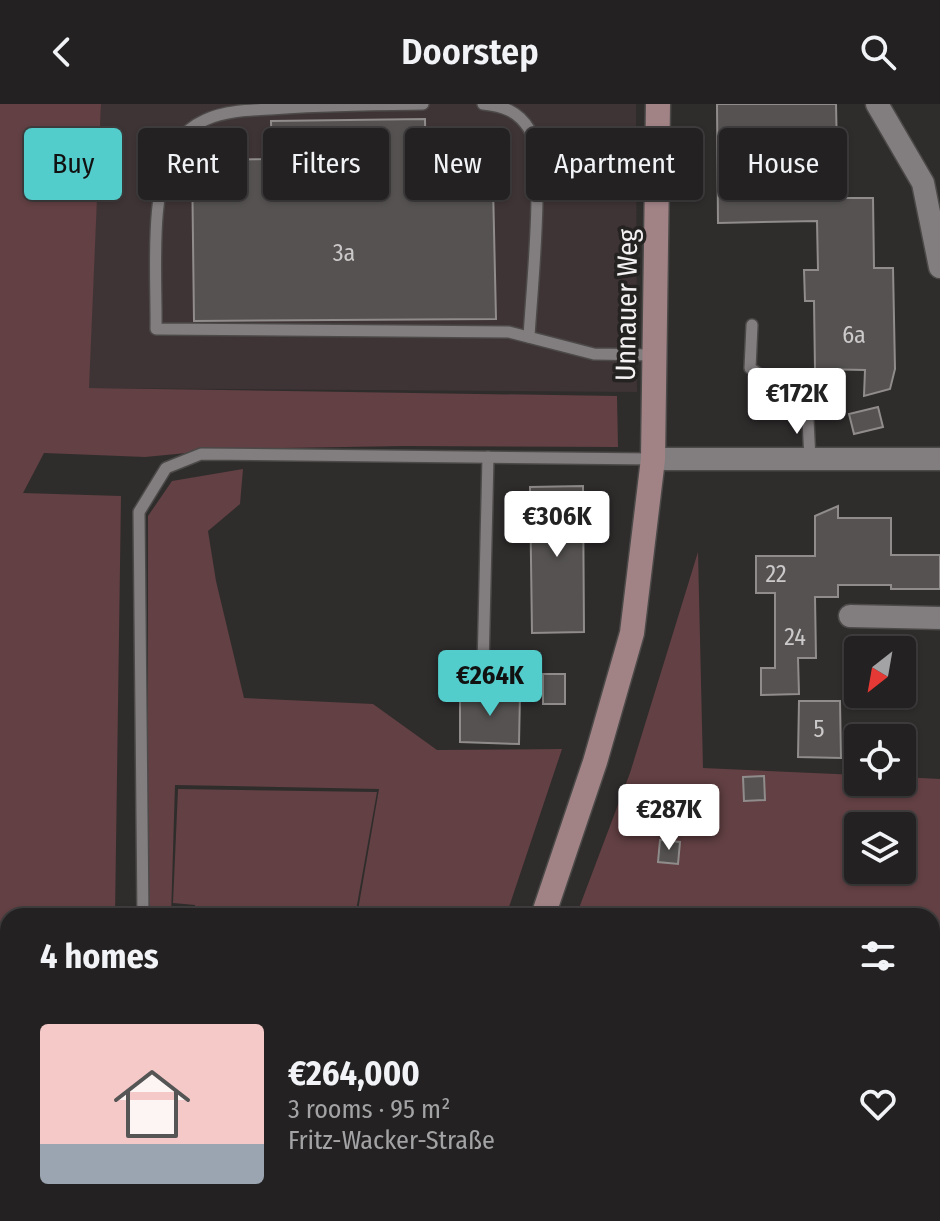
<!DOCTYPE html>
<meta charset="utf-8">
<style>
:root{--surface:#232121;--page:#2f2e2e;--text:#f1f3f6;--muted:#a3a3a5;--line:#403e3f;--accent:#53cdcb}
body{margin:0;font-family:"Fira Sans Condensed",sans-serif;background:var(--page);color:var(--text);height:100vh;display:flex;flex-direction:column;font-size:30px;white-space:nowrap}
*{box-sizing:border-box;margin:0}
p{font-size:26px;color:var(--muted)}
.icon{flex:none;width:44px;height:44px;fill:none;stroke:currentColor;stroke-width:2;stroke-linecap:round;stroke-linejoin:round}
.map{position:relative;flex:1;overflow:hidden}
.side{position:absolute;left:0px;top:804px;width:940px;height:314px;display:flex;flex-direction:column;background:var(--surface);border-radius:24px 24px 0 0;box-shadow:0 2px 6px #0004,0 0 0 2px var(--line)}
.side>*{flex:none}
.top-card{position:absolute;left:24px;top:24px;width:892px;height:72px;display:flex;gap:16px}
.needle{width:52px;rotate:211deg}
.tools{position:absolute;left:844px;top:532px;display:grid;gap:16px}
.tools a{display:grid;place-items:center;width:72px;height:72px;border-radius:8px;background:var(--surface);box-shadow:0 2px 6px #0004,0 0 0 2px var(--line);font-size:40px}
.price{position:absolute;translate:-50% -68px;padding:0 18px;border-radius:8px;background:#fff;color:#222;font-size:26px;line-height:52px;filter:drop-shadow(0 2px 4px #0008)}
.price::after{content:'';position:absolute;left:50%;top:48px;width:24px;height:18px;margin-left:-12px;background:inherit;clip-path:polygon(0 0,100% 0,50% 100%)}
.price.current{background:var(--accent);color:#111}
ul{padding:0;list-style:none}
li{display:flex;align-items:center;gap:24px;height:200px;padding:0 40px}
li span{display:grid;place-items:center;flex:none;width:224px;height:160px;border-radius:8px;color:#555}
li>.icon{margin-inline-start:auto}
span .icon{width:96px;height:96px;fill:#fffc;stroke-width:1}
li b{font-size:34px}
h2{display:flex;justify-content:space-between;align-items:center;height:96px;padding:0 40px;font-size:34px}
.pill{padding:0 28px;border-radius:8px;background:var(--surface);box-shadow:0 2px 6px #0004,0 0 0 2px var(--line);font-size:28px;line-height:72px}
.pill.current{background:var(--accent);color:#111}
header{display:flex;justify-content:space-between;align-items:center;height:104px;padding:0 40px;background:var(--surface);font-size:36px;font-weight:600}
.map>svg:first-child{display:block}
.built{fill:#3f3435}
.green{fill:#624043;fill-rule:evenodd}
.building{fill:#565252;stroke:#908c8c;stroke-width:2}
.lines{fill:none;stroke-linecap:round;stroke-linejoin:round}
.lane-casing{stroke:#4c4949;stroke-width:14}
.street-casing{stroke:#4c4949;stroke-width:25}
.secondary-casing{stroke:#4c4949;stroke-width:27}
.lane{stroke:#827d7e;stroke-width:11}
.street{stroke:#827d7e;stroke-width:22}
.secondary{stroke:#a18386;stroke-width:24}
.labels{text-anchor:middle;stroke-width:7;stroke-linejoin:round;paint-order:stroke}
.number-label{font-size:24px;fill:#ccc9ca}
.street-label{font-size:28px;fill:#f4f1f2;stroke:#252222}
</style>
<header><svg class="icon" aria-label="back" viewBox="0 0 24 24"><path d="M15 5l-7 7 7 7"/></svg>Doorstep<svg class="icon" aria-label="search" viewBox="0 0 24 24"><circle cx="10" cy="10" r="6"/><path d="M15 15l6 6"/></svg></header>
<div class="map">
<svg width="940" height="1117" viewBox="0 0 940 1117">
<rect width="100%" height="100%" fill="#2f2c2c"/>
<path class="built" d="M101,0H636L637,288L88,284Z"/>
<g class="green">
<path d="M0,0H101L89,284L617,292L618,343L404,342L229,345L145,353L44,349L23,389L121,392L115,812H8V1110H405L403,1117H0Z"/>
<path d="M243,365L240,400L208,427L216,477L244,594L373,600L437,646L562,645L506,812H357L379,685L175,681L171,812H148V412L172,377Z"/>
<path d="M698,448L703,664L858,671V678H902V673L940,675V992H932V812H576L630,669ZM858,722H902V766H858Z"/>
<path d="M178,685L377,688L355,812H195V801L173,799Z"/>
<path d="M932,999H940V1117H694V1110H932Z"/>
<path d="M467,1110H671L670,1117H464Z"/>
</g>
<g class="building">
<path d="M717,0H836L838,94H873L874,164H893L895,265L890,285L864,292L865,266L815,265L814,197H805L804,166H818L817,117L718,119Z"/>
<path d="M425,15L426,83L493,82L496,215L194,217L192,56L272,55L271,17Z"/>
<path d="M878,303L883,323L854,330L849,310Z"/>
<path d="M583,382L584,528L532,529L530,383Z"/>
<path d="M838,402V414H891V451H940V485H891V481H838V493H815L816,554H798L799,590L761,591V564H775V489H756V452H815V412Z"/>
<rect x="543" y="570" width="22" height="30"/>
<path d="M460,588L520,589L519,640L460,638Z"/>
<path d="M799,597H840L841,654L798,653Z"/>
<path d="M764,672L765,696L744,697L743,673Z"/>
<path d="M660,736L680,738L678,760L658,758Z"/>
</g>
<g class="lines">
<defs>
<g id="lane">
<path d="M423,0C372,1 321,1 271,5C249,6 224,7 205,16C194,21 184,29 177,39C148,82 157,174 156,225L509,228L594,250L654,251"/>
<path d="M483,0C503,2 518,7 529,25C546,55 531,192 529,233"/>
<path d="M752,221L750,264L804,300L808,316L810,355"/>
<path d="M483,563L488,353"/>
<path d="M143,812L139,408L166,364L201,350L653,355"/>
</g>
<g id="street">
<path d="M877,0L923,79L940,163"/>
<path d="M653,355H940"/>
<path d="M850,512L940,514"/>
</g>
<g id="secondary">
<path d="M543,812L595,658L632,529L653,355L658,0"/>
<path d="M436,1117L439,1110"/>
</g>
</defs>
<use href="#lane" class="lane-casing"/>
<use href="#street" class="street-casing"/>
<use href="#secondary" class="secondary-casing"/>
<use href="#lane" class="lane"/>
<use href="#street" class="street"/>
<use href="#secondary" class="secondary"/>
</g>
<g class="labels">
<g class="number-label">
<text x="344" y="157">3a</text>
<text x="854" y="239">6a</text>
<text x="776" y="478">22</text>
<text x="795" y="541">24</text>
<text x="819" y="633">5</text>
</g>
<g class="street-label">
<text transform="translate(626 201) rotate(-89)" y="10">Unnauer Weg</text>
</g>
</g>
</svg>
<div class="tools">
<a><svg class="needle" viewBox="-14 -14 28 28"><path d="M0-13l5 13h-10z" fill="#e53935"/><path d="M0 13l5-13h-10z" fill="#a3a3a5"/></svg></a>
<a><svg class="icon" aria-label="locate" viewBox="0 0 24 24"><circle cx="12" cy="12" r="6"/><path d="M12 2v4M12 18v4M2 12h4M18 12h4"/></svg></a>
<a><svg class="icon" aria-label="layers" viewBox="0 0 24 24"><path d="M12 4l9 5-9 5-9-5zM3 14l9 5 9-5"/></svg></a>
</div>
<b class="price" style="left:797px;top:332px">€172K</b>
<b class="price" style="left:557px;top:455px">€306K</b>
<b class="price current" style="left:490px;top:614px">€264K</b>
<b class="price" style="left:669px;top:748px">€287K</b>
<div class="top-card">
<a class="pill current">Buy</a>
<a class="pill">Rent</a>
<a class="pill">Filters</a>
<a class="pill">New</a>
<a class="pill">Apartment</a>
<a class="pill">House</a>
</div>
<section class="side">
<h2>4 homes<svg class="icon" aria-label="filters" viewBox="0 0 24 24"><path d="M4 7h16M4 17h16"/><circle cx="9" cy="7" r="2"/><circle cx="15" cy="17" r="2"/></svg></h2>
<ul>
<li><span style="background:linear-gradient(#f6c9c9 75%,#9aa5b1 0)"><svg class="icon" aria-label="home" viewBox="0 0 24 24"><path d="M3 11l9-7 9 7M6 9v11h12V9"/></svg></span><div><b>€264,000</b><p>3 rooms · 95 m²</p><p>Fritz-Wacker-Straße</p></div><svg class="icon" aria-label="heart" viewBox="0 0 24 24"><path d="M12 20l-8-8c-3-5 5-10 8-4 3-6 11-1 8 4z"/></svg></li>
</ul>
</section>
</div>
